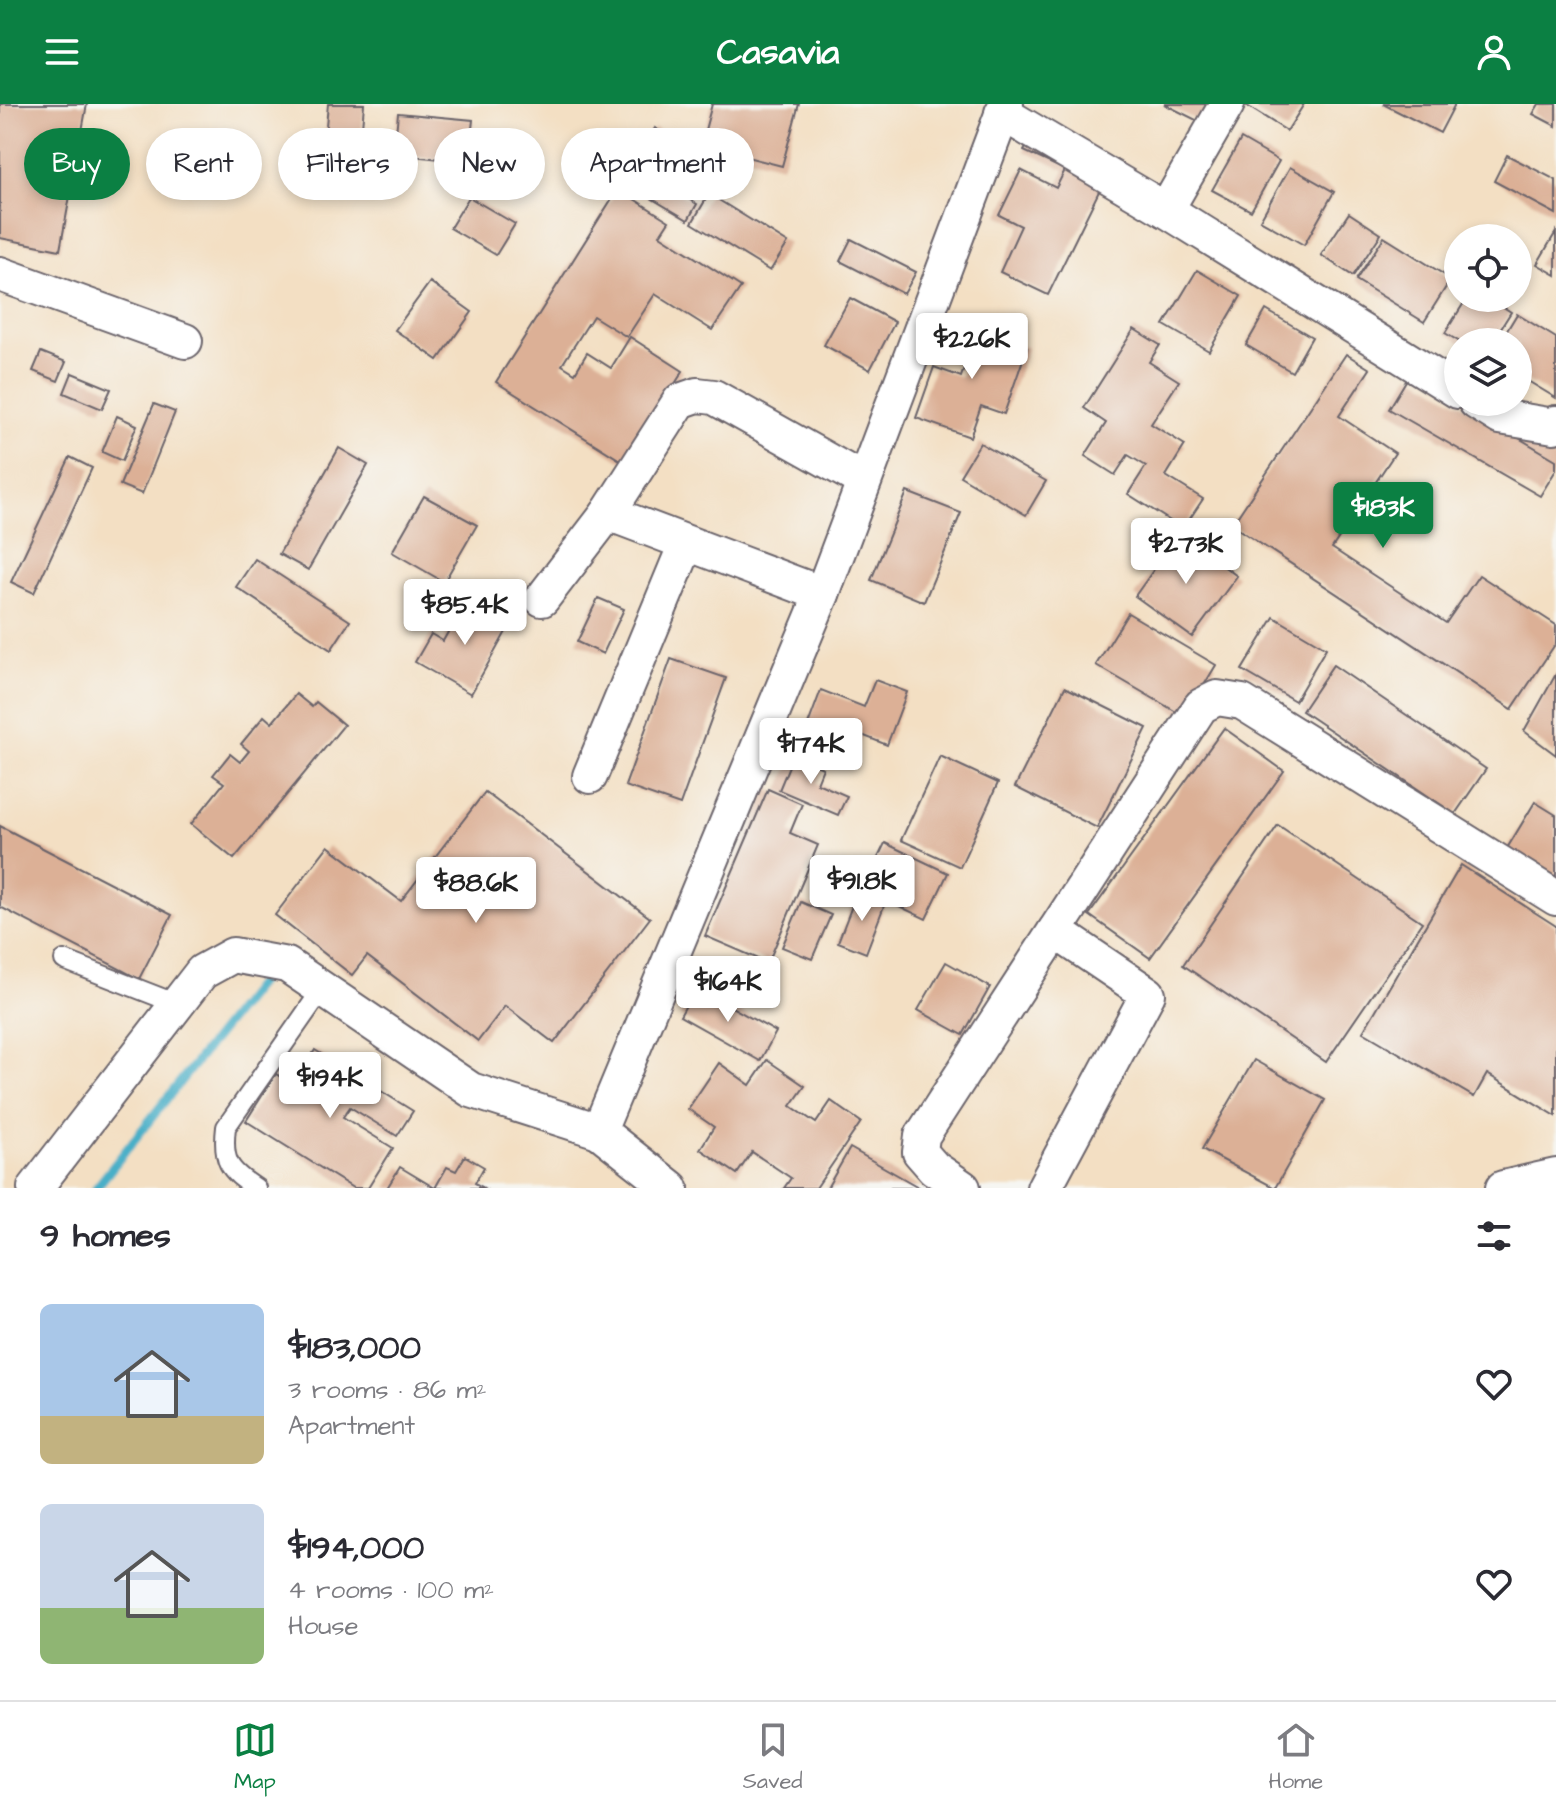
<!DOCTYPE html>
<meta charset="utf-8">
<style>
:root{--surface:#fff;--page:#f7f7f7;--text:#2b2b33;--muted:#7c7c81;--line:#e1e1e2;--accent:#0b8043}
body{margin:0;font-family:"Architects Daughter",sans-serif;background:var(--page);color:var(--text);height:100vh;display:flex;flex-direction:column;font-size:30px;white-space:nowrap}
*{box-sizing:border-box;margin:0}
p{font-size:26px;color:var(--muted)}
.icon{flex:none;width:44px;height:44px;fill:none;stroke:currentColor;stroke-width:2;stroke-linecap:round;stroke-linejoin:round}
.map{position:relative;height:1084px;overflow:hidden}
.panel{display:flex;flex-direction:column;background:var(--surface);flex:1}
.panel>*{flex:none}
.top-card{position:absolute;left:24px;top:24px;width:800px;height:72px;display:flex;gap:16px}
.controls{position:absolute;left:1444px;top:120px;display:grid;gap:16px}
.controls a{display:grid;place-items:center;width:88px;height:88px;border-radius:50%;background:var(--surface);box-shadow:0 4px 12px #0003;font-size:40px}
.price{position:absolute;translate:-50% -68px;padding:0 18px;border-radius:8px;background:#fff;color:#222;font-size:26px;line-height:52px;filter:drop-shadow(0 2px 4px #0008)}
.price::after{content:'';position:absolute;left:50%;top:48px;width:24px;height:18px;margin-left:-12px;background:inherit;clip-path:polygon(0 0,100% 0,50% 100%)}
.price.on{background:var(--accent);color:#fff}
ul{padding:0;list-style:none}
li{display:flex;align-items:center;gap:24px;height:200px;padding:0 40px}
li span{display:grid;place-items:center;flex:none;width:224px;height:160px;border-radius:12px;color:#555}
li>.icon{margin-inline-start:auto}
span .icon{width:96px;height:96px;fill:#fffc;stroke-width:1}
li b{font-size:34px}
h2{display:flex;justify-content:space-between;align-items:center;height:96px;padding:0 40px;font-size:34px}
.chip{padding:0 28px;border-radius:36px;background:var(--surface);box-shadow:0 4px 12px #0003;font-size:28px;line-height:72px}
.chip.on{background:var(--accent);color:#fff}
header{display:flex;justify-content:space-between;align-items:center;height:104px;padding:0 40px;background:var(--accent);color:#fff;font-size:36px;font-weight:700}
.menu{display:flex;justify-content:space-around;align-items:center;height:112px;border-top:2px solid var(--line);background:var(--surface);font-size:22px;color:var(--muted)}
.menu a{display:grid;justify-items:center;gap:4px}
.menu .on{color:var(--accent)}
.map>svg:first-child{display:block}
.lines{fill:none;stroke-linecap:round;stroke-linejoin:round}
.stream{stroke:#48afc7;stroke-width:9}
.building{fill:#dcb096}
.service-casing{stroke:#6b646b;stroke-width:22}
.minor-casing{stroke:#6b646b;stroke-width:38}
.service{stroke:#fff;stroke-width:18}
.minor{stroke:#fff;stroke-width:34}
</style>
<header><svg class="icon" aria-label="menu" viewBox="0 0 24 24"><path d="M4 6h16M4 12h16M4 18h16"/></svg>Casavia<svg class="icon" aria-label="person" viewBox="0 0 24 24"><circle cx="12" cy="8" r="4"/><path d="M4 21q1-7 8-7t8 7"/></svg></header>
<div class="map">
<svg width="1556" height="1084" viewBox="0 0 1556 1084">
<rect width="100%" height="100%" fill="#f6f6f2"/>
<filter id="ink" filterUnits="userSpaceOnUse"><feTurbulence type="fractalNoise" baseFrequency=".0125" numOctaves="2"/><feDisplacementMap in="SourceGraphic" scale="16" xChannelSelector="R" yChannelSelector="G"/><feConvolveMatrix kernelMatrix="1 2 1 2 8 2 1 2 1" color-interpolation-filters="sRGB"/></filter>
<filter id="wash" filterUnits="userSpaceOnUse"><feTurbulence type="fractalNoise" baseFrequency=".006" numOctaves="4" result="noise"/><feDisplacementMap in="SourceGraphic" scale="32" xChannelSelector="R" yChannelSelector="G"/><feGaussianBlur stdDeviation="1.8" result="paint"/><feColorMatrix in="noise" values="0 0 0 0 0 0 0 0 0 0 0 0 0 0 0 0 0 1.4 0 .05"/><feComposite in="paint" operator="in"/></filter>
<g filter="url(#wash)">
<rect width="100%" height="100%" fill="#f3dfc3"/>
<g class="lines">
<path class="stream" d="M96,1084L268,867"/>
</g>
<g id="blocks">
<g class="building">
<path d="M0,0H87L60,146L0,134Z"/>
<path d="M328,0H364L360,47L324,44Z"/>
<path d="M712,0H799L782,62L701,41Z"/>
<path d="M1164,0H1219L1208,22Z"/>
<path d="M1244,0H1304L1287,27Z"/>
<path d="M1383,0H1455L1440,29Z"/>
<path d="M1539,0H1556V22L1533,10Z"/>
<path d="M398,9L473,16L468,58L394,50Z"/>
<path d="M655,24L670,33L647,71L697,100L688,116L624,78Z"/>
<path d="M1241,35L1279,57L1251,107L1212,86Z"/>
<path d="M1029,38L1105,75L1048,191L1000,168L1021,122L999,111L1021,66L1056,84L1065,66L1024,47Z"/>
<path d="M1507,51L1556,76V110L1494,77Z"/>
<path d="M1290,63L1334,88L1304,141L1260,116Z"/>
<path d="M618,85L669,117L660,131L741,183L712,226L655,190L627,233L593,212L562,261L575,269L587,249L611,264L630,233L683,267L625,359L496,278Z"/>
<path d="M709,90L788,139L770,167L692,119Z"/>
<path d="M469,93L515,120L496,151L450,124Z"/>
<path d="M1349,109L1381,130L1353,172L1321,151Z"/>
<path d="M1556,128V171L1537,160Z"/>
<path d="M1384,133L1451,175L1424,218L1356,176Z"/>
<path d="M851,135L916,168L904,190L840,157Z"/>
<path d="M1197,166L1241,192L1209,247L1164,221Z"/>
<path d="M430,178L472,208L438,256L395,226Z"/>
<path d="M850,194L895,218L870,266L824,241Z"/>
<path d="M1467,194H1489L1511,208L1492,238H1460L1445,229Z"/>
<path d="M1266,206L1312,233L1292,268L1246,241Z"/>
<path d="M1517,210L1556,234V294L1518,271V238H1500Z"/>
<path d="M955,219L1027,244L1004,310L981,302L970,333L916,314L934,263L961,273L968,252L946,244Z"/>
<path d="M1134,225L1160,241L1149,258L1179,277L1151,320L1185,341L1166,372L1203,395L1183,425L1128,390L1146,362L1128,351L1115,371L1085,352L1106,319L1084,304Z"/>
<path d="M41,248L66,258L58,277L33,267Z"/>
<path d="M1346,250L1370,265L1339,312L1395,349L1332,444L1446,519L1479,471L1556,521V539L1512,605L1232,421Z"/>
<path d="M72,269L111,285L102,305L64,289Z"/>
<path d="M1410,270L1556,356V366L1540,392L1389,305Z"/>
<path d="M154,300L175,308L142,390L120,381Z"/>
<path d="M117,312L137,321L122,357L102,348Z"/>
<path d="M980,339L1046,377L1026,411L960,372Z"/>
<path d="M339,344L368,361L308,466L279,450Z"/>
<path d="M70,353L92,364L34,489L11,478Z"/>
<path d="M907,388L961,409L924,498L871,476Z"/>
<path d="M424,392L477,421L444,478L392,448Z"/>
<path d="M1179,430L1237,472L1192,533L1135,492Z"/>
<path d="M255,455L350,517L331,546L236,483Z"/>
<path d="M467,494L511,519L471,590L415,558L431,530L443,537Z"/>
<path d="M598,494L624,505L603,550L577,538Z"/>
<path d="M1128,509L1216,561L1185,613L1096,561Z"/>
<path d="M1274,513L1326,544L1295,597L1242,566Z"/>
<path d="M671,555L726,574L680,701L625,682Z"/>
<path d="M1333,561L1486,665L1455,710L1302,607Z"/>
<path d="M1556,570V651L1524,627Z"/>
<path d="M875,576L907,588L887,641L862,631L852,656L802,637L821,586L864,603Z"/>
<path d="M1065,583L1147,624L1097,724L1015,683Z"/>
<path d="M296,590L312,603L316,598L344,621L234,755L191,720L224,679L213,671L230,650L240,658L249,647L241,640L264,612L272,619Z"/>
<path d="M1224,624L1284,667L1150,854L1089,811Z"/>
<path d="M793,652L823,664L817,679L847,692L838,711L779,686Z"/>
<path d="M940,652L998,679L960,763L901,736Z"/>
<path d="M768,685L802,700L790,729L818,741L768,859L705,832Z"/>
<path d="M485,688L650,814L554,939L505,902L478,937L367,852L352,871L275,811L328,742L401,797Z"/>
<path d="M1535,698L1556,711V783L1503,751Z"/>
<path d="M1278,721L1422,818L1326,958L1183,861Z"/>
<path d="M0,722L172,811L139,875L0,803Z"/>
<path d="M885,739L948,769L926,815L863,785Z"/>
<path d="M1461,761L1556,822V1012L1487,970L1474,993L1363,928Z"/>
<path d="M857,789L885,799L866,849L838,838Z"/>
<path d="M801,798L831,811L812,855L782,843Z"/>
<path d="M946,858L990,883L963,931L918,906Z"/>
<path d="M696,883L776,928L760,957L680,912Z"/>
<path d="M315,946L413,1007L397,1032L350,1003L343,1013L393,1044L368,1084H353L246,1017L276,970L293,981Z"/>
<path d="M767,956L805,982L791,1002L816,1019L831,997L861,1018L816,1084H784L791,1074L752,1048L737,1070L700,1045L714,1023L688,1005L719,959L750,981Z"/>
<path d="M1254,956L1325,996L1275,1084L1202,1045Z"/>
<path d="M850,1044L920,1084H827Z"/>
<path d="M465,1052L484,1063L475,1079L484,1084H387L400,1063L435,1084L447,1063L456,1067Z"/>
</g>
</g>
</g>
<g filter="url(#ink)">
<use href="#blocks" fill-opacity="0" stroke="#6b646b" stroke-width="2"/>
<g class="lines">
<defs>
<g id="service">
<path d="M64,856L177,900"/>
<path d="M256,1084C228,1066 222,1057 226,1023L323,884"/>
</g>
<g id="minor">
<path d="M1002,9L1166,106L1458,287"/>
<path d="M1166,106L1227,0"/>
<path d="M0,170L185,237"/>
<path d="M1476,298L1500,313L1554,322L1556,319"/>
<path d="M608,409L822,490"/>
<path d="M542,495L608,409L680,297L697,291L714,293L864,377"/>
<path d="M590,672L686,440"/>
<path d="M35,1084L202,868L233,851L287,861L471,986L599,1027"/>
<path d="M671,1084L599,1027L822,490L1006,0"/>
<path d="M963,1084L934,1064L920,1048L922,1032L1201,602L1217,594L1242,598L1556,794"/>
<path d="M1044,1084L1148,890L1055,827"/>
<path d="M1503,1084L1556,1072"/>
</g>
</defs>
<use href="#service" class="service-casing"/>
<use href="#minor" class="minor-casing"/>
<use href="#service" class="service"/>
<use href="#minor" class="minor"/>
</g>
</g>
</svg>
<div class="controls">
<a><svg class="icon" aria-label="locate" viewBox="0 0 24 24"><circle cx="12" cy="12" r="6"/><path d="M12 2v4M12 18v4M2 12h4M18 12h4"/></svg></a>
<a><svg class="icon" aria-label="layers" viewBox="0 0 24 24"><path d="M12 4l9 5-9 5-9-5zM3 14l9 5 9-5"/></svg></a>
</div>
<b class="price" style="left:972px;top:277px">$226K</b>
<b class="price on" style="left:1383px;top:446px">$183K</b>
<b class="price" style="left:1186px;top:482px">$273K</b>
<b class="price" style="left:465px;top:543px">$85.4K</b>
<b class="price" style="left:811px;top:682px">$174K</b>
<b class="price" style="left:862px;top:819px">$91.8K</b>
<b class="price" style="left:476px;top:821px">$88.6K</b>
<b class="price" style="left:728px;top:920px">$164K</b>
<b class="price" style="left:330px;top:1016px">$194K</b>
<div class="top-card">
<a class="chip on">Buy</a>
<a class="chip">Rent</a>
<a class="chip">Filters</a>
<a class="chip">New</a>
<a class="chip">Apartment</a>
</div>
</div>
<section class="panel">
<h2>9 homes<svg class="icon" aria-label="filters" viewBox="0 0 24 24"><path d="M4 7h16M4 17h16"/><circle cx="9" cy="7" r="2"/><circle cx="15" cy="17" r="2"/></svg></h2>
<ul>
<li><span style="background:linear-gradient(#a9c7e8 70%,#c2b280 0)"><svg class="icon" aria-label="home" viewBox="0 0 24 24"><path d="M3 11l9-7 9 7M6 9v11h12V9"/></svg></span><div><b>$183,000</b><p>3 rooms · 86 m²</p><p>Apartment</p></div><svg class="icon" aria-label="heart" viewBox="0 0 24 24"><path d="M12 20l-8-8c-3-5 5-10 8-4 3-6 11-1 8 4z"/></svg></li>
<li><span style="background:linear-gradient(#c9d6e8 65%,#8fb573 0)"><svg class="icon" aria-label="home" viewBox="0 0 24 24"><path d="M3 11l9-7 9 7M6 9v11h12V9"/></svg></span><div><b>$194,000</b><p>4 rooms · 100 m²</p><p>House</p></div><svg class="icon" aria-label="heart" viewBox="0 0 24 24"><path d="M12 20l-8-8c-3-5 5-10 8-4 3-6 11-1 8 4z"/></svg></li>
</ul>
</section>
<nav class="menu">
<a class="on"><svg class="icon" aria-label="map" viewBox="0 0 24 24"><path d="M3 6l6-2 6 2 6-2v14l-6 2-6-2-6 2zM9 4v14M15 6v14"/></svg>Map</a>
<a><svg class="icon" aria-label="saved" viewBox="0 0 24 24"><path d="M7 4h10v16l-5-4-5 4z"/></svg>Saved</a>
<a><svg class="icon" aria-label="home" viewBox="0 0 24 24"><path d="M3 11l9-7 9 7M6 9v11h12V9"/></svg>Home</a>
</nav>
